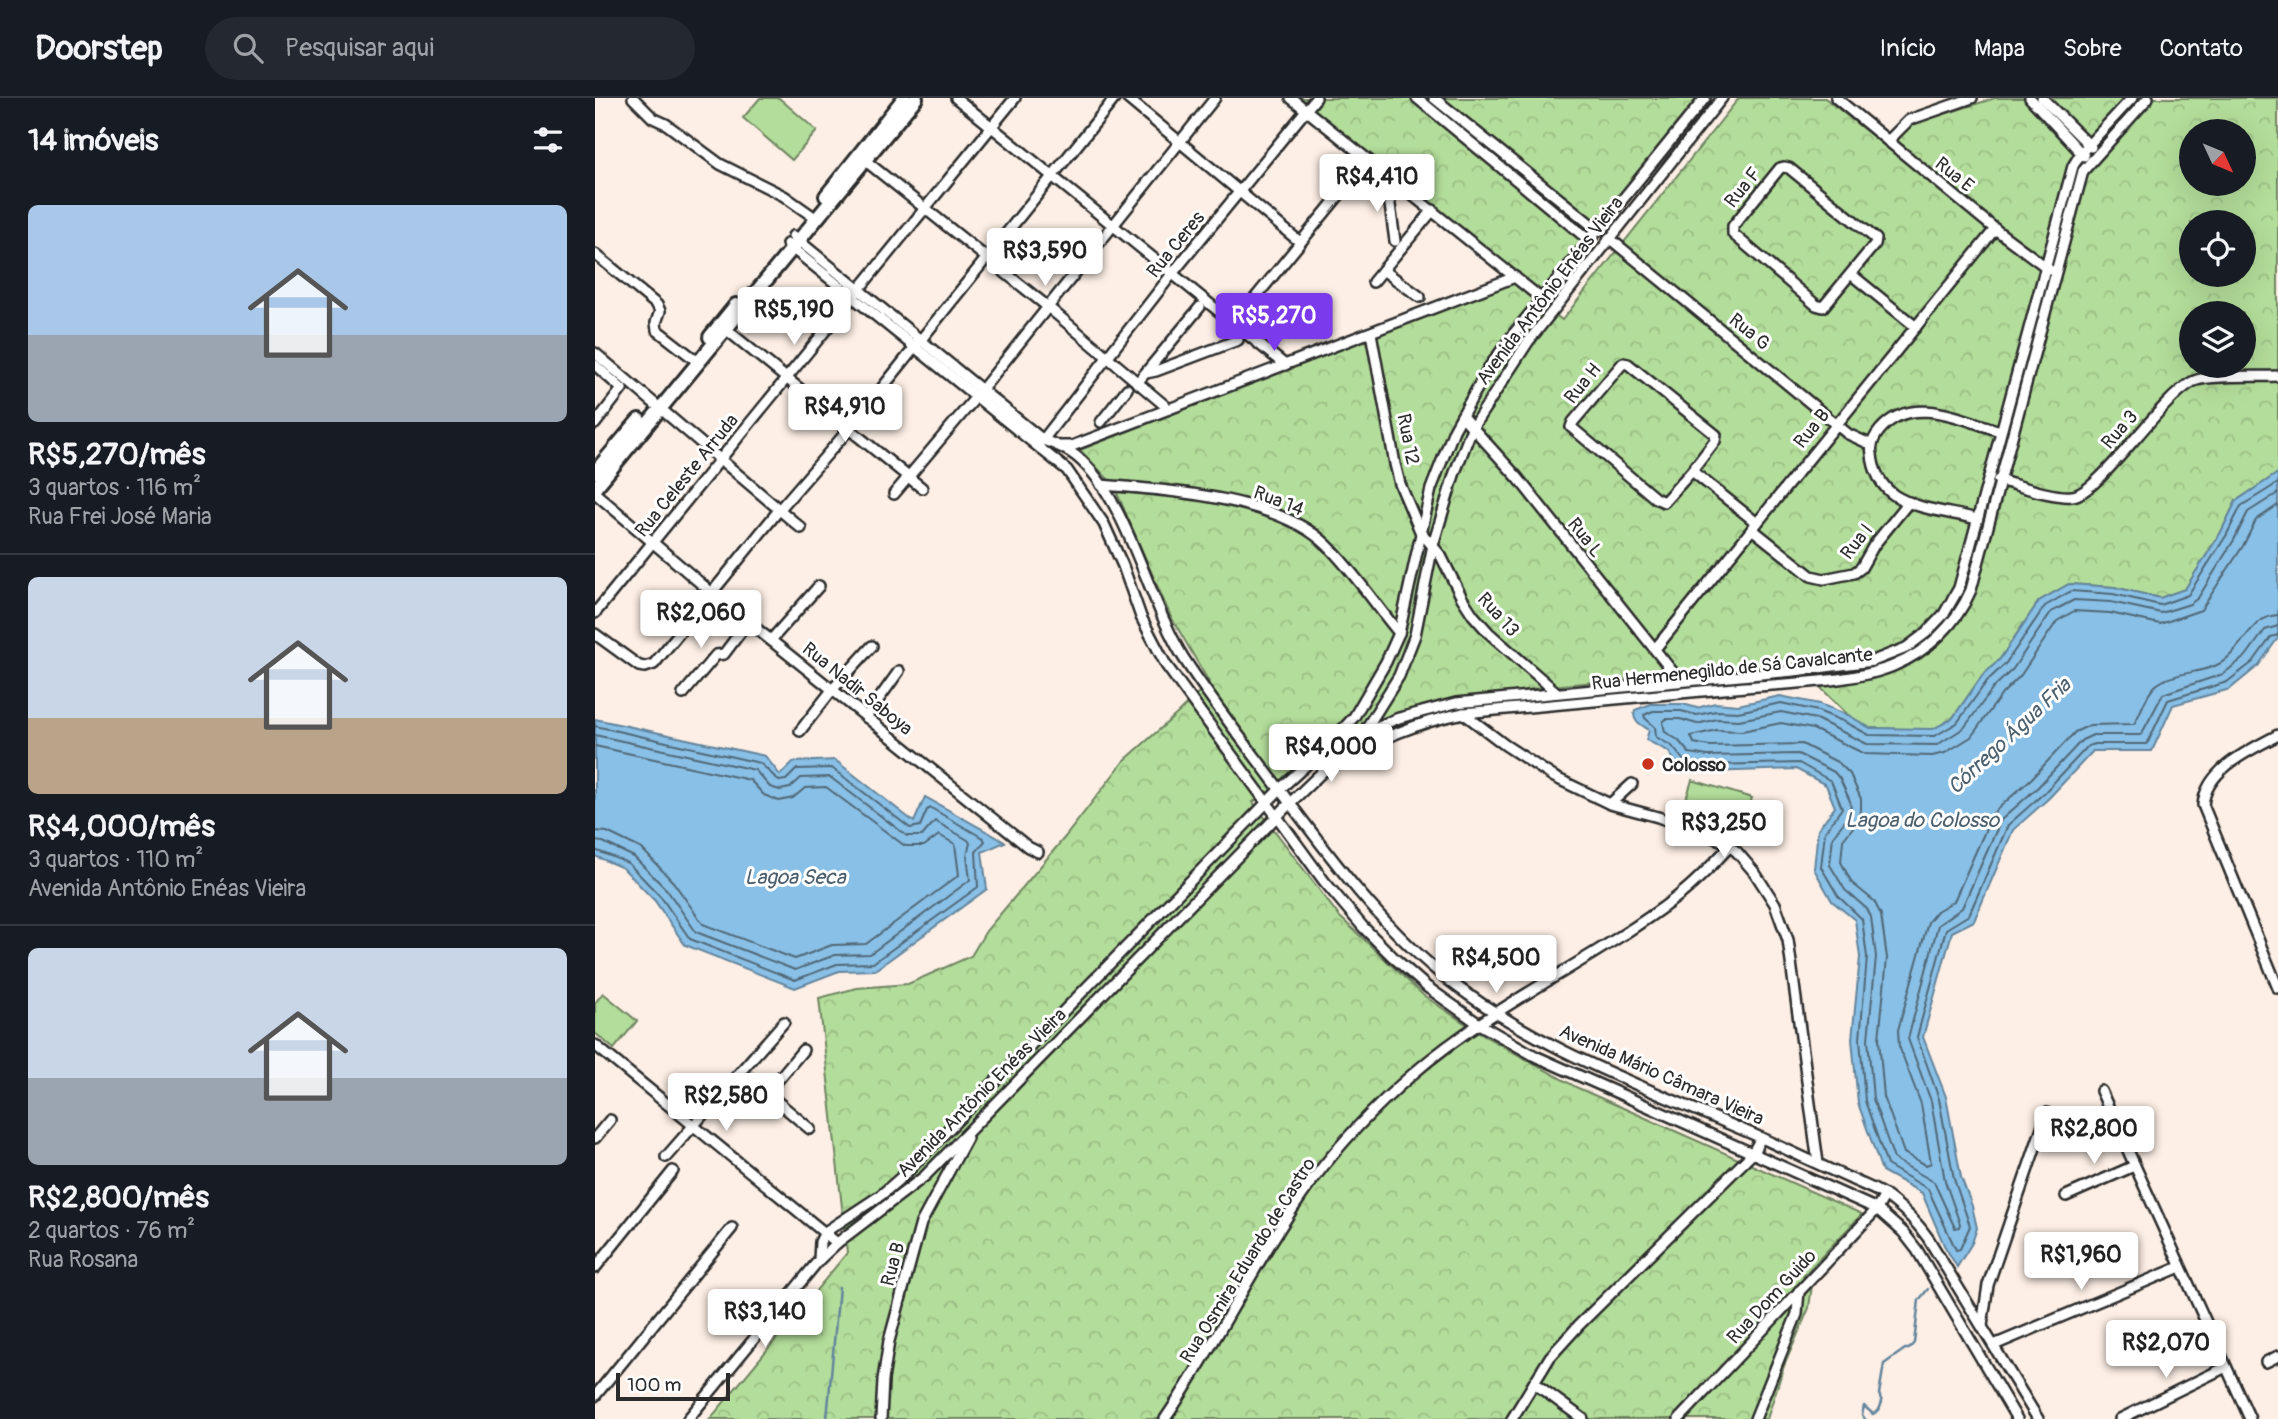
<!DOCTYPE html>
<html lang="pt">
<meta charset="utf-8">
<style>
:root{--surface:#171b24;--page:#242831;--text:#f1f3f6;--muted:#9ea1a6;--line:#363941;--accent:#7c3aed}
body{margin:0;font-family:Pangolin,sans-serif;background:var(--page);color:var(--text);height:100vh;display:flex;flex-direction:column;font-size:26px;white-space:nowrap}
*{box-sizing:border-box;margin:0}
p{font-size:23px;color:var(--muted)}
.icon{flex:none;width:38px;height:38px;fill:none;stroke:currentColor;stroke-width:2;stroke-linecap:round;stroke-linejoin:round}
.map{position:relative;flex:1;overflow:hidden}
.drawer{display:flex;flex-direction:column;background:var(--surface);width:595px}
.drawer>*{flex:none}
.needle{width:46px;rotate:134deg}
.tools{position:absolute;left:1584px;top:21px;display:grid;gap:14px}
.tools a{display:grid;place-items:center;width:77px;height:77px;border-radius:50%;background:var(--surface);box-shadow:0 7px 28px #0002;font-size:35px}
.scale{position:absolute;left:21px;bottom:18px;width:114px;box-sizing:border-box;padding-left:7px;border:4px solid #2b2b2b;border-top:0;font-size:19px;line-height:24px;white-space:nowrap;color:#2b2b2b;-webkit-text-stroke:5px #fff;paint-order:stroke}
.price{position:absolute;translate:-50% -60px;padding:0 16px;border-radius:7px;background:#fff;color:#222;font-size:23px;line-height:46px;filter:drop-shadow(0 2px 4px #0008)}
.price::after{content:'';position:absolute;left:50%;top:42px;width:21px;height:16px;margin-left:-10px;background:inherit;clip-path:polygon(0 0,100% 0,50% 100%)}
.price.current{background:var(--accent);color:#fff}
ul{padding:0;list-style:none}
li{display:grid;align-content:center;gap:14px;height:371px;padding:0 28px}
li+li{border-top:2px solid var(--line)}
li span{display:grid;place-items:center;height:217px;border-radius:10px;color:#555}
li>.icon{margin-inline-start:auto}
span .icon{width:126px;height:126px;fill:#fffc;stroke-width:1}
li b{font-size:30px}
h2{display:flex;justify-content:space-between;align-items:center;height:84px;padding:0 28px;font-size:30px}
header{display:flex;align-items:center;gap:42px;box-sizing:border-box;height:98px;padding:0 35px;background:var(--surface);border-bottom:2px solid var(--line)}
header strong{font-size:33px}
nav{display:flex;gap:38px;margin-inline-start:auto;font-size:24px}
.search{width:490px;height:63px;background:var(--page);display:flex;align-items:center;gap:18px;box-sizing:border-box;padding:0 24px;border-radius:38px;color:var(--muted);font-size:26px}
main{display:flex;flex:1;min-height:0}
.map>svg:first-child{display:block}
.forest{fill:url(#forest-crowns);stroke:#6f8462;stroke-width:2;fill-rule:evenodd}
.pitch{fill:#b3dd9a;stroke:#6f8462;stroke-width:2}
.water{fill:#89c0e7;stroke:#63849c;stroke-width:2}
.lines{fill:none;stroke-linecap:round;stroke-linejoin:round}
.shore{stroke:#516776;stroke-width:2}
.stream{stroke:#63849c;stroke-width:2.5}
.minor-tunnel{stroke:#d3c8c0;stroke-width:9;stroke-dasharray:9 4.5;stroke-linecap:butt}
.minor-casing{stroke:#2b2b2b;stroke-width:14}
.major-casing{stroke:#2b2b2b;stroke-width:18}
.minor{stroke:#fff;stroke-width:9}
.major{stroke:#fff;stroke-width:12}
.poi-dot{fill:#c8321e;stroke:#fff;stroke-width:2.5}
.labels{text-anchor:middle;stroke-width:6;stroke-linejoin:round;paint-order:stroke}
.street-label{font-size:19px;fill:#2b2b2b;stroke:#fff}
.poi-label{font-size:19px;font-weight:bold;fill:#2b2b2b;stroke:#fff;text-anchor:start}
.water-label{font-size:21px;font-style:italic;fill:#4c5f6d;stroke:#fff}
</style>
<header>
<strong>Doorstep</strong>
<div class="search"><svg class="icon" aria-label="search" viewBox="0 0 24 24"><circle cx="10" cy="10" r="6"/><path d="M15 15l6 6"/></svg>Pesquisar aqui</div>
<nav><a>Início</a><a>Mapa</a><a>Sobre</a><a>Contato</a></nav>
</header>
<main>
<section class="drawer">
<h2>14 imóveis<svg class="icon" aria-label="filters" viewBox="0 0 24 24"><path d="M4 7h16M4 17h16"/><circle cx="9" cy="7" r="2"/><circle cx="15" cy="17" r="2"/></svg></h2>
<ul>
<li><span style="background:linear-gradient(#a9c7e8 60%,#9aa5b1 0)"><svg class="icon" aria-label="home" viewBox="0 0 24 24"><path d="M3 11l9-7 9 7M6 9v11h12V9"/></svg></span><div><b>R$5,270/mês</b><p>3 quartos · 116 m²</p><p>Rua Frei José Maria</p></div></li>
<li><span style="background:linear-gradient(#c9d6e8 65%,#b9a48a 0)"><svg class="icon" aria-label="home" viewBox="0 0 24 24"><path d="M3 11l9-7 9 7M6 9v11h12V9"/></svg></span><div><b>R$4,000/mês</b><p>3 quartos · 110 m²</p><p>Avenida Antônio Enéas Vieira</p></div></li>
<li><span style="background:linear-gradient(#c9d6e8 60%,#9aa5b1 0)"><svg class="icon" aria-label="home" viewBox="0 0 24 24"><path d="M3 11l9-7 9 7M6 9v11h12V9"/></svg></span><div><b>R$2,800/mês</b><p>2 quartos · 76 m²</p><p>Rua Rosana</p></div></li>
</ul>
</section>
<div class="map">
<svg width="1683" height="1321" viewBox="0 0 1683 1321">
<defs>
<pattern id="forest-crowns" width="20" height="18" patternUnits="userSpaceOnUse" patternTransform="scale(1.75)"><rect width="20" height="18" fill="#b3dd9a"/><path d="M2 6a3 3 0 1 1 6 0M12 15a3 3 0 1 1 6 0" fill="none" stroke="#9abe85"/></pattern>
</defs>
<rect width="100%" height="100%" fill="#fdefe5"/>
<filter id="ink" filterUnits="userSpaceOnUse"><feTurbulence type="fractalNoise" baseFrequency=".0143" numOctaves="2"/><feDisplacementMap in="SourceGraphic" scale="14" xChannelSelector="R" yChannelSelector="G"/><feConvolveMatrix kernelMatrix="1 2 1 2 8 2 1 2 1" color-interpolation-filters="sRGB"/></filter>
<g filter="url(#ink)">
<g class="forest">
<path d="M704,0H1107L947,197Z"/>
<path d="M1144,0H1230L1295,52L1315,27L1400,0H1683V375L1641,403L1626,434L1590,491L1565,500L1519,489L1474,486L1444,503L1405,561L1387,578L1357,621L1338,632L1275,630L1253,617L1202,566L967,587L840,605L782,624L658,704L744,818L828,897L884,935L983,990L1267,1116L1208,1178L1217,1187L1214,1210L1189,1268L1172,1321H115L252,1155L224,900L262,890L313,886L376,858L391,833L470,739L529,663L583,615L614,584L575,517L522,395L512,380L485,352L918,183L967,222ZM1596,33H1648V86H1596ZM1596,124H1648V177H1596ZM1596,215H1648V268H1596Z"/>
</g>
<g class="pitch">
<path d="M165,0H184L222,33L197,62L148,20Z"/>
<path d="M1097,682L1157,700L1146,736L1086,717Z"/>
<path d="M8,895L42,923L19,951L0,935V905Z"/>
</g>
<g class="water">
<path d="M1683,375V540L1663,568L1635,591L1578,607L1557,653H1498L1454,700L1418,732L1379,823L1357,834L1328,939L1351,999L1366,1079L1377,1108L1382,1130L1377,1145L1362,1169L1349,1147L1327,1095L1287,1073L1263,1005L1257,941L1265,859L1260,822L1237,803L1219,771L1223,731L1240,709L1231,687L1201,671L1112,674L1084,669L1073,653L1051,642L1054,632C1046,626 1036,623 1040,612L1056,606H1088L1102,610L1120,605L1143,607L1185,598L1225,606L1253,617L1275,630L1338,631L1357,621L1387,578L1405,561L1444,503L1474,486L1519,489L1565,500L1590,491L1626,434L1641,403Z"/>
<path d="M0,621L170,658L185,677L198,664L240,662L319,724L330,699L410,744L387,754L392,791L280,872L244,873L200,890L90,847L60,803L28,770L0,758Z"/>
</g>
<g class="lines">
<g class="shore">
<path d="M1683,385L1646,408L1631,438L1593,497L1565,507L1518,496L1476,493L1450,508L1411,565L1392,583L1362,625L1340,638L1274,637L1250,624L1223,613L1186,605L1143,614L1121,613L1102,617L1086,613H1058L1049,617L1050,620L1060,629L1061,639L1077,648L1089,663L1113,667L1204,665L1236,683L1247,710L1230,734L1226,769L1243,798L1267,821L1272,859L1265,941L1270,1003L1292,1067L1333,1091L1361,1152L1365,1151L1375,1128L1359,1081L1344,1001L1322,939L1351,831L1374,817L1413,727L1449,695L1493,648L1499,646H1552L1573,602L1632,584L1658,564L1676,539L1683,537"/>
<path d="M1683,395L1653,414L1639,442L1603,500L1595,506L1566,515L1516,504L1479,502L1456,514L1418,571L1399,589L1369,630L1342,647L1272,646L1221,621L1186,614L1144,622L1122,621L1102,626L1085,621H1071L1068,624L1070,634L1083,642L1094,655L1113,658L1203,656L1239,674L1245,681L1255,703L1256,711L1253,719L1238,738L1235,767L1250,792L1272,811L1276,819L1281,859L1273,941L1278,1001L1299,1061L1339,1084L1360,1130L1364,1129L1365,1126L1350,1083L1336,1003L1313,941L1343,827L1367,810L1406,722L1443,689L1487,642L1498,637H1546L1568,596L1628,576L1651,558L1670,532L1683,528"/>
<path d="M1683,407L1661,422L1648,448L1606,512L1565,526L1515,515L1479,513L1462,523L1426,577L1407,596L1376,639L1350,655L1337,658L1270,656L1218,631L1186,625L1147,633L1122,632L1096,638L1099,645L1114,648L1207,646L1244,665L1255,676L1266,701V712L1263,723L1248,742L1246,764L1257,785L1279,803L1286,817L1292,860L1284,941L1289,999L1309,1055L1331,1067L1336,1065L1326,1006L1304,948L1303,932L1333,824L1342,813L1359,803L1398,715L1436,681L1480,634L1495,627L1539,626C1546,615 1550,598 1560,588C1576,574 1603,576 1622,567C1647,555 1654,518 1683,517"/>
<path d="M0,628L165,665L184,683L191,682L202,671L237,670L315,730L325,728L332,712L336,710L388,740L390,743L381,754L383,789L278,865L242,866L200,882L95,841L66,799L33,765L0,752"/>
<path d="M0,637L160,672L175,689L185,692L195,690L206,680L235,679L312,738H327L340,723L373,742L375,745L372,757L375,782L275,856L240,857L200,872L101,834L72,792L39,759L8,744L0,743"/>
<path d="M0,648L155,682L169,697L184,703L198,700L210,690L231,689L310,748H329L344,737L360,746L364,777L271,846L237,847L200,861L108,826L79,785L47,751L12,734L0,733"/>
</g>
<g class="stream">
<path d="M232,1321L244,1189"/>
<path d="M1270,1321L1267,1317L1269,1308L1278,1316L1284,1312L1287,1304L1284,1296L1289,1266L1310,1251H1314L1319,1245L1324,1202L1333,1191"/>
</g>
<path class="minor-tunnel" d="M153,974L156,977"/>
<defs>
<g id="minor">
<path d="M38,0L58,20L71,26L125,66L189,98L216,117"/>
<path d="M361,0L690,267"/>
<path d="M532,0L705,144"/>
<path d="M696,0L947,201"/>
<path d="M822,0L995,143"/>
<path d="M839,0L1004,133"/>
<path d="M1241,0L1400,131L1455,172"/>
<path d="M1435,0L1489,58"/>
<path d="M1447,0L1496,49"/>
<path d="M1293,43L1314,22L1377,0"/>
<path d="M267,60L453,209L574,311"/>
<path d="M1189,69L1194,70L1281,141L1280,146L1228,209L1221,207L1138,136V128L1185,70Z"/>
<path d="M791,78L800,143"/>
<path d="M198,138L448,342C459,346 471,350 481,358C532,399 552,501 588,559C615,601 646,640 676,680C728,749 778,820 846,876C938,951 1063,994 1171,1042C1199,1055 1227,1068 1256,1081C1270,1088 1287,1093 1299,1104C1312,1114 1323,1126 1333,1140L1443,1321"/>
<path d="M1014,140L1253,336L1277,347"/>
<path d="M192,146L472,372L509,426L528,468L546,519L571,567L729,783L768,829L798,859L832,889L884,926L940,958L1282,1111L1308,1134L1322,1152L1422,1321"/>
<path d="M0,156L62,207L65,213L61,225L62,232L98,260"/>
<path d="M788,172L825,199"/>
<path d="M1257,177L1321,229"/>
<path d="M778,184L838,112"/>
<path d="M638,227L772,63"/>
<path d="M132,232L327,390"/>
<path d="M776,235L800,366L805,386L825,433L846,458L867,500L878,517L894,535L961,594"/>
<path d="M0,255L206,430"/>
<path d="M1028,265L1033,266L1121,337L1120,343L1097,373L1069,404L1060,400L976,329L978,324Z"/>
<path d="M0,267L27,291L0,326"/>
<path d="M551,275L561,273L643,242"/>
<path d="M542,285L605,209"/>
<path d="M867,318L923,380L1085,583"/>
<path d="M506,324L532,291"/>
<path d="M443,344L451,338L577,176L721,0"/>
<path d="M466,348H477L920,179"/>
<path d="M1097,373L1162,425"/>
<path d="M1403,382C1423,387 1457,400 1477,398C1504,396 1563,303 1597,284C1610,276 1665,279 1683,278"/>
<path d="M506,387C573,392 683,399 732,447C759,474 780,506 804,535"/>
<path d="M0,395L117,495L433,749L443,754"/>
<path d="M299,396L381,299L620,0"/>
<path d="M1382,421C1356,414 1322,412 1299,397C1286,388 1278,372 1277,356C1275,347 1279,339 1285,332C1316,295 1368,322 1405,333"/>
<path d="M1157,431L1216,478L1229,481L1259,475L1266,470L1279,447L1314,404"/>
<path d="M0,515L420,0"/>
<path d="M0,536L44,568L50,569L59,566L184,412L255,330L520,0"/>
<path d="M176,542L224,488"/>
<path d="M1060,551L1400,131"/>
<path d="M88,596L121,557L129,556L153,524"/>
<path d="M868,615L910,647L959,679L1015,706L1063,719L1128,743L1142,754L1160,775L1180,806L1193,842L1223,1065"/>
<path d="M271,619L304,573"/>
<path d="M205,633L237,592L277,548"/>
<path d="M769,634L804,620L861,605L1199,573L1278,563L1311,550L1331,535L1349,516L1364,490L1478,68L1486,55L1537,0"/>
<path d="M1683,637C1655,652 1611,671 1608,707L1683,890"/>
<path d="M741,666C782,642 822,624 869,615C963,606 1056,598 1150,589C1193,585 1260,584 1298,568C1332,554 1361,527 1376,492L1488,73L1553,0"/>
<path d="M1015,706L1037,686"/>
<path d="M0,947L242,1145"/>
<path d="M152,981L158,983L215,1031"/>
<path d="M1506,993L1655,1321"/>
<path d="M172,995L208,952"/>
<path d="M0,1040L15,1022"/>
<path d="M71,1059L189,924"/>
<path d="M1471,1098L1539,1068"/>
<path d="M224,1162L225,1144L230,1134L286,1097L310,1076L685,691L730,650L759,619L791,564L804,535L836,391L859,332L893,271L920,234L1110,0"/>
<path d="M0,1170L78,1073"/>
<path d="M1387,1228L1393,1187L1452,1015"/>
<path d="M1399,1247L1585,1169"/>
<path d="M1671,1264L1683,1258"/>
<path d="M939,1285L988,1321"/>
<path d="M0,1298L137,1130"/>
<path d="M93,1321L224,1162L242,1145L330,1078L694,706L769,634L804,578L820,537L838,447L859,377L877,330L933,244L1127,0"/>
<path d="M286,1321L288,1282L294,1243L326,1125L372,1040"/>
<path d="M570,1321C623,1244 662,1158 717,1083C746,1044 782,1007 819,975C899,906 998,863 1082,799C1102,784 1118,766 1135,748"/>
<path d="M917,1321L955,1259L984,1227L1157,1056L1166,1040"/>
<path d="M1084,1321L1282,1111L1290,1097"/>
<path d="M1160,1321L1202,1216L1204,1193"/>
<path d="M1525,1321L1631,1269"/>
</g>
<g id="major">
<path d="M231,98L309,0"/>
<path d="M115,239L141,207"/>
<path d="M0,374L44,322"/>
<path d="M0,390L321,0"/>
</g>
</defs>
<use href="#minor" class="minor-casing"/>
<use href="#major" class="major-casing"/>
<use href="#minor" class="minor"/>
<use href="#major" class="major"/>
</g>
</g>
<circle class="poi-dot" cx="1053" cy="666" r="7"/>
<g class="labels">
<g class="street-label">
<text transform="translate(1360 76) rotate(39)" y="7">Rua E</text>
<text transform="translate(1147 89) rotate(-51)" y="7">Rua F</text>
<text transform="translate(580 146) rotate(-51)" y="7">Rua Ceres</text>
<text transform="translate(954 192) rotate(-53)" y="7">Avenida Antônio Enéas Vieira</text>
<text transform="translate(1155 233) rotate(39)" y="7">Rua G</text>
<text transform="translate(987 285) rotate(-51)" y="7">Rua H</text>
<text transform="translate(1216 330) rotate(-51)" y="7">Rua B</text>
<text transform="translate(1524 331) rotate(-49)" y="7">Rua 3</text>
<text transform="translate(814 341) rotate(79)" y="7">Rua 12</text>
<text transform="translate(91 377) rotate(-51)" y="7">Rua Celeste Arruda</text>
<text transform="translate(684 402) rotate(21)" y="7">Rua 14</text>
<text transform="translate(991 439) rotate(52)" y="7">Rua L</text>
<text transform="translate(1261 443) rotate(-52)" y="7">Rua I</text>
<text transform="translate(904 516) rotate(48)" y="7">Rua 13</text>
<text transform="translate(1137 570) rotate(-6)" y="7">Rua Hermenegildo de Sá Cavalcante</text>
<text transform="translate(263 590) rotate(39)" y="7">Rua Nadir Saboya</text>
<text transform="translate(1067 976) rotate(24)" y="7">Avenida Mário Câmara Vieira</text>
<text transform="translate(386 994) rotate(-45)" y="7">Avenida Antônio Enéas Vieira</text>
<text transform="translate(652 1162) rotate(-58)" y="7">Rua Osmira Eduardo de Castro</text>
<text transform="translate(297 1166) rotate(-75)" y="7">Rua B</text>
<text transform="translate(1176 1198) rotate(-47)" y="7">Rua Dom Guido</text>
</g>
<g class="poi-label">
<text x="1067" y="673">Colosso</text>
</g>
<g class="water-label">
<text transform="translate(1414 638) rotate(-43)" y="7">Córrego Água Fria</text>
<text x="1327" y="729">Lagoa do Colosso</text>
<text x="200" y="786">Lagoa Seca</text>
</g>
</g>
</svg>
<div class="tools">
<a><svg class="needle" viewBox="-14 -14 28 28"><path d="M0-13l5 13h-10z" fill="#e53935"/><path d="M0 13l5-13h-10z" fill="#9ea1a6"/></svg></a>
<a><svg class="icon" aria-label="locate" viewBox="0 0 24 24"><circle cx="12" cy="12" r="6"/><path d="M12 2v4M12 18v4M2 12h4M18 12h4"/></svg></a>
<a><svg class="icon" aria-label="layers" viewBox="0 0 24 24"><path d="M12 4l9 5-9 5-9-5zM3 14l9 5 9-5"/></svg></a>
</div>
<div class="scale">100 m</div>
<b class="price" style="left:782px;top:116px">R$4,410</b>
<b class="price" style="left:450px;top:190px">R$3,590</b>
<b class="price" style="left:199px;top:249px">R$5,190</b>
<b class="price current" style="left:679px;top:255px">R$5,270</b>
<b class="price" style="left:250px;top:346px">R$4,910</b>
<b class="price" style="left:106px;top:552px">R$2,060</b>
<b class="price" style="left:736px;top:686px">R$4,000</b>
<b class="price" style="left:1129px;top:762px">R$3,250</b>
<b class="price" style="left:901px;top:897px">R$4,500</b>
<b class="price" style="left:131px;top:1035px">R$2,580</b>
<b class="price" style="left:1499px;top:1068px">R$2,800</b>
<b class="price" style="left:1486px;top:1194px">R$1,960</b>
<b class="price" style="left:170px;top:1251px">R$3,140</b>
<b class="price" style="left:1571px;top:1282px">R$2,070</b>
</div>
</main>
